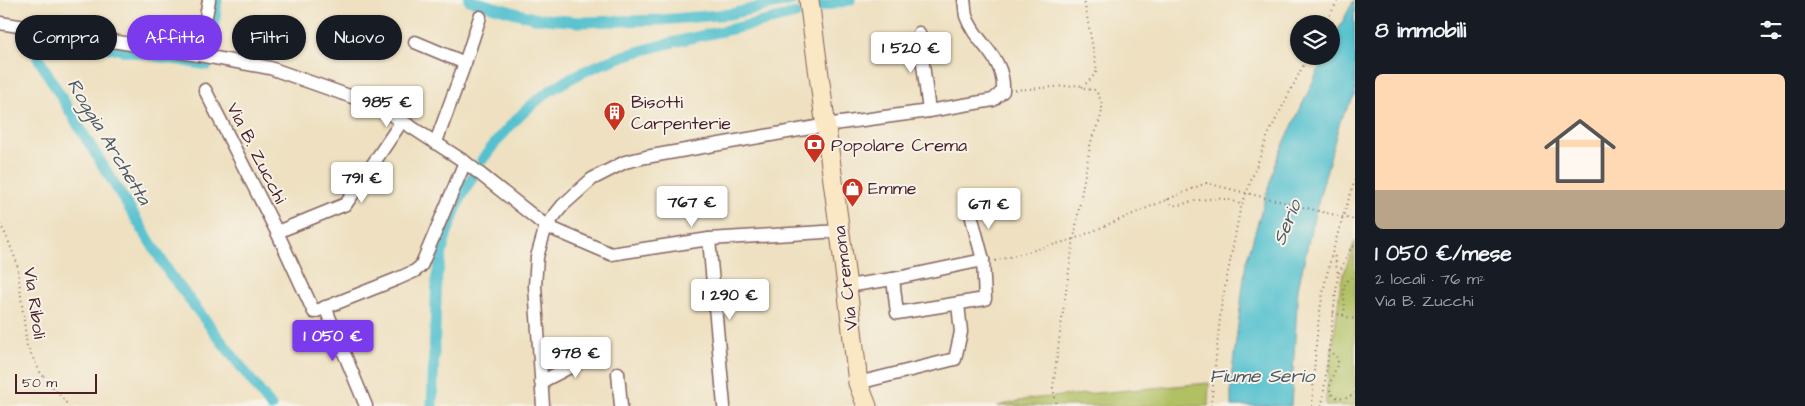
<!DOCTYPE html>
<html lang="it">
<meta charset="utf-8">
<style>
:root{--surface:#171b24;--page:#20242c;--text:#f1f3f6;--muted:#9ea1a6;--line:#363941;--accent:#7c3aed}
body{margin:0;font-family:"Architects Daughter",sans-serif;background:var(--page);color:var(--text);height:100vh;display:flex;flex-direction:column;font-size:19px;white-space:nowrap}
*{box-sizing:border-box;margin:0}
p{font-size:16px;color:var(--muted)}
.icon{flex:none;width:28px;height:28px;fill:none;stroke:currentColor;stroke-width:2;stroke-linecap:round;stroke-linejoin:round}
.map{position:relative;flex:1;overflow:hidden}
.drawer{display:flex;flex-direction:column;background:var(--surface);width:450px}
.drawer>*{flex:none}
.top-card{position:absolute;left:15px;top:15px;width:475px;height:45px;display:flex;gap:10px}
.controls{position:absolute;left:1290px;top:15px;display:grid;gap:10px}
.controls a{display:grid;place-items:center;width:50px;height:50px;border-radius:50%;background:var(--surface);box-shadow:0 1px 4px #0004;font-size:25px}
.scale{position:absolute;left:15px;bottom:12px;width:82px;box-sizing:border-box;padding-left:5px;border:2px solid #4a1f2b;border-top:0;font-size:14px;line-height:18px;white-space:nowrap;color:#4a1f2b;-webkit-text-stroke:4px #f7f3e8;paint-order:stroke}
.price{position:absolute;translate:-50% -42px;padding:0 11px;border-radius:5px;background:#fff;color:#222;font-size:16px;line-height:32px;filter:drop-shadow(0 1px 2px #0008)}
.price::after{content:'';position:absolute;left:50%;top:30px;width:15px;height:11px;margin-left:-8px;background:inherit;clip-path:polygon(0 0,100% 0,50% 100%)}
.price.active{background:var(--accent);color:#fff}
ul{padding:0;list-style:none}
li{display:grid;align-content:center;gap:10px;height:265px;padding:0 20px}
li+li{border-top:1px solid var(--line)}
li span{display:grid;place-items:center;height:155px;border-radius:8px;color:#555}
li>.icon{margin-inline-start:auto}
span .icon{width:90px;height:90px;fill:#fffc;stroke-width:1}
li b{font-size:21px}
h2{display:flex;justify-content:space-between;align-items:center;height:60px;padding:0 20px;font-size:21px}
.pill{padding:0 18px;border-radius:22px;background:var(--surface);box-shadow:0 1px 4px #0004;font-size:18px;line-height:45px}
.pill.active{background:var(--accent);color:#fff}
main{display:flex;flex:1;min-height:0}
.map>svg:first-child{display:block}
.green{fill:#b0c063;stroke:#7d7047}
.water{fill:#55c1cf;stroke:#50707d}
.lines{fill:none;stroke-linecap:round;stroke-linejoin:round}
.canal{stroke:#55c1cf;stroke-width:11}
.street-casing{stroke:#83635f;stroke-width:15}
.secondary-casing{stroke:#83635f;stroke-width:21}
.path{stroke:#83635f;stroke-width:2;stroke-dasharray:1 4;stroke-linecap:butt}
.street{stroke:#fff;stroke-width:12}
.secondary{stroke:#fae7c3;stroke-width:19}
.path-bridge{stroke:#83635f;stroke-width:2;stroke-dasharray:1 4;stroke-linecap:butt}
.labels{text-anchor:middle;stroke-width:4;stroke-linejoin:round;paint-order:stroke}
.poi-label{font-size:18px;fill:#4a1f2b;stroke:#f7f3e8;text-anchor:start}
.street-label{font-size:18px;fill:#4a1f2b;stroke:#f7f3e8}
.water-label{font-size:19px;font-style:italic;fill:#4e5864;stroke:#f7f3e8}
</style>
<main>
<div class="map">
<svg width="1355" height="406" viewBox="0 0 1355 406">
<rect width="100%" height="100%" fill="#f7f3e8"/>
<filter id="ink" filterUnits="userSpaceOnUse"><feTurbulence type="fractalNoise" baseFrequency=".02" numOctaves="2"/><feDisplacementMap in="SourceGraphic" scale="10" xChannelSelector="R" yChannelSelector="G"/><feConvolveMatrix kernelMatrix="1 2 1 2 8 2 1 2 1" color-interpolation-filters="sRGB"/></filter>
<filter id="wash" filterUnits="userSpaceOnUse"><feTurbulence type="fractalNoise" baseFrequency=".0096" numOctaves="4" result="noise"/><feDisplacementMap in="SourceGraphic" scale="20" xChannelSelector="R" yChannelSelector="G"/><feGaussianBlur stdDeviation="1.12" result="paint"/><feColorMatrix in="noise" values="0 0 0 0 0 0 0 0 0 0 0 0 0 0 0 0 0 1.4 0 .05"/><feComposite in="paint" operator="in"/></filter>
<g filter="url(#wash)">
<rect width="100%" height="100%" fill="#eee0c0"/>
<g class="green">
<path d="M1355,241V406H1326V396L1341,282Z"/>
<path d="M1209,383L1208,406H998L1028,399Z"/>
</g>
<path class="water" d="M1354,0L1355,95L1340,121L1313,221L1298,288L1291,406H1231V380L1246,262L1278,156L1325,56H1331V43Z"/>
<g class="lines">
<g class="canal">
<path d="M217,0L211,56L207,65L44,36L35,40L31,46L84,135L170,274L271,406"/>
<path d="M469,0L534,18L579,22L661,20L730,14L792,0"/>
<path d="M819,7L850,0"/>
<path d="M482,160C502,133 523,109 551,90C596,60 648,48 700,36C732,29 764,22 796,14"/>
<path d="M432,406L437,276L446,235L459,201L474,174"/>
</g>
</g>
</g>
<g filter="url(#ink)">
<g class="lines">
<defs>
<g id="street">
<path d="M0,23L199,55L270,68L372,104L402,121L465,162L546,226L611,254L709,239L840,231"/>
<path d="M919,33L929,111"/>
<path d="M415,42L465,63"/>
<path d="M199,55L209,0"/>
<path d="M205,90L277,232L314,312L397,279L415,271L421,266L465,162"/>
<path d="M436,142L465,63L480,17"/>
<path d="M277,232L346,204L402,121"/>
<path d="M709,239L724,406"/>
<path d="M893,279L897,313L985,299L983,260L969,207"/>
<path d="M847,286L893,279L983,260"/>
<path d="M325,307L366,406"/>
<path d="M618,373L621,406"/>
<path d="M541,382L597,353"/>
<path d="M858,383L955,359L961,332L958,304"/>
<path d="M543,406L535,286L537,257L546,226L563,205L592,179L625,162L646,157L833,124L929,111L993,100L1003,91C1005,56 976,45 966,16C965,11 965,5 964,0"/>
</g>
<path id="secondary" d="M809,0L847,286L858,383L867,406"/>
</defs>
<use href="#street" class="street-casing"/>
<use href="#secondary" class="secondary-casing"/>
<g class="path">
<path d="M1325,24L1338,0"/>
<path d="M1082,87L1091,79L1097,71L1084,0"/>
<path d="M1015,90L1079,85L1086,89L1095,90C1112,113 1093,125 1090,147C1075,226 1063,307 1053,388L1057,406"/>
<path d="M1168,199L1172,205C1180,206 1187,202 1195,201C1210,198 1230,196 1242,206"/>
<path d="M0,224L6,235L17,263L27,346L40,372L69,406"/>
<path d="M995,261L1074,239L1206,183"/>
<path d="M1339,273L1350,250L1355,245"/>
<path d="M1333,313L1355,319"/>
<path d="M1343,315C1349,301 1335,283 1355,276"/>
<path d="M1328,351L1336,356L1338,361C1336,373 1327,381 1331,394C1339,400 1347,400 1355,393"/>
<path d="M1211,406L1221,308L1240,210L1268,135L1308,56"/>
<path d="M1312,406C1314,377 1315,347 1319,318C1325,271 1340,225 1355,180"/>
<path d="M1322,406L1338,275L1334,253"/>
</g>
<use href="#street" class="street"/>
<use href="#secondary" class="secondary"/>
<path class="path-bridge" d="M1206,183L1355,220"/>
</g>
</g>
<defs>
<symbol id="building-pin" viewBox="-11 -11 22 30"><path d="M0 17L-7.5 6A9.5 9.5 0 1 1 7.5 6Z" fill="#c8321e" stroke="#f7f3e8"/><path d="M-4-6H4V6H1V3H-1V6H-4ZM-2.5-4.3h1.7v1.8h-1.7ZM.8-4.3h1.7v1.8H.8ZM-2.5-1h1.7V.8h-1.7ZM.8-1h1.7V.8H.8Z" fill="#fff"/></symbol>
<symbol id="bank-pin" viewBox="-11 -11 22 30"><path d="M0 17L-7.5 6A9.5 9.5 0 1 1 7.5 6Z" fill="#c8321e" stroke="#f7f3e8"/><path d="M-6-4H6V4H-6ZM0-2.3a2.3 2.3 0 1 0 0 4.6a2.3 2.3 0 1 0 0-4.6Z" fill="#fff"/></symbol>
<symbol id="shop-pin" viewBox="-11 -11 22 30"><path d="M0 17L-7.5 6A9.5 9.5 0 1 1 7.5 6Z" fill="#c8321e" stroke="#f7f3e8"/><path d="M-5-2.5h2.3a2.7 3.5 0 0 1 5.4 0H5L5.5 6h-11ZM-1.5-2.5h3a1.5 2.3 0 0 0-3 0Z" fill="#fff"/></symbol>
</defs>
<g fill-rule="evenodd">
<use href="#building-pin" x="602" y="100" width="25" height="34"/>
<use href="#bank-pin" x="802" y="132" width="25" height="34"/>
<use href="#shop-pin" x="840" y="176" width="25" height="34"/>
</g>
<g class="labels">
<g class="poi-label">
<text x="631" y="108">Bisotti<tspan x="631" dy="21">Carpenterie</tspan></text>
<text x="831" y="151">Popolare Crema</text>
<text x="868" y="194">Emme</text>
</g>
<g class="street-label">
<text transform="translate(257 153) rotate(63)" y="6">Via B. Zucchi</text>
<text transform="translate(845 278) rotate(-97)" y="6">Via Cremona</text>
<text transform="translate(35 303) rotate(82)" y="6">Via Riboli</text>
</g>
<g class="water-label">
<text transform="translate(110 141) rotate(59)" y="7">Roggia Archetta</text>
<text transform="translate(1286 222) rotate(-68)" y="7">Serio</text>
<text x="1262" y="382">Fiume Serio</text>
</g>
</g>
</svg>
<div class="controls">
<a><svg class="icon" aria-label="layers" viewBox="0 0 24 24"><path d="M12 4l9 5-9 5-9-5zM3 14l9 5 9-5"/></svg></a>
</div>
<div class="scale">50 m</div>
<b class="price" style="left:911px;top:74px">1 520 €</b>
<b class="price" style="left:387px;top:128px">985 €</b>
<b class="price" style="left:362px;top:204px">791 €</b>
<b class="price" style="left:692px;top:228px">767 €</b>
<b class="price" style="left:989px;top:230px">671 €</b>
<b class="price" style="left:730px;top:321px">1 290 €</b>
<b class="price active" style="left:333px;top:362px">1 050 €</b>
<b class="price" style="left:576px;top:379px">978 €</b>
<div class="top-card">
<a class="pill">Compra</a>
<a class="pill active">Affitta</a>
<a class="pill">Filtri</a>
<a class="pill">Nuovo</a>
</div>
</div>
<section class="drawer">
<h2>8 immobili<svg class="icon" aria-label="filters" viewBox="0 0 24 24"><path d="M4 7h16M4 17h16"/><circle cx="9" cy="7" r="2"/><circle cx="15" cy="17" r="2"/></svg></h2>
<ul>
<li><span style="background:linear-gradient(#ffd9b3 75%,#b9a48a 0)"><svg class="icon" aria-label="home" viewBox="0 0 24 24"><path d="M3 11l9-7 9 7M6 9v11h12V9"/></svg></span><div><b>1 050 €/mese</b><p>2 locali · 76 m²</p><p>Via B. Zucchi</p></div></li>
</ul>
</section>
</main>
